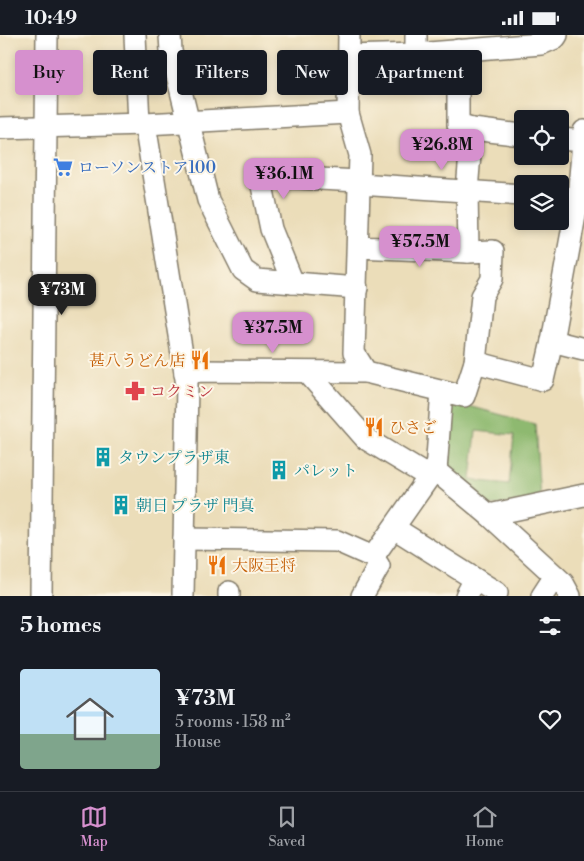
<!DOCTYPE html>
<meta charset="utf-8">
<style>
:root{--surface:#171b24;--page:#20242c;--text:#f1f3f6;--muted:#9ea1a6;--line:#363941;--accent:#d690ce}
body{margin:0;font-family:"Libre Bodoni","Noto Serif JP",serif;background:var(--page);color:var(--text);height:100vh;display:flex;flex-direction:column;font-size:19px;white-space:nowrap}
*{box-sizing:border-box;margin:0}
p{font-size:16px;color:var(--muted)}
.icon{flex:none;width:28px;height:28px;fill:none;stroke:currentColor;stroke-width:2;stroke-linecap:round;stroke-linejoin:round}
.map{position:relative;height:561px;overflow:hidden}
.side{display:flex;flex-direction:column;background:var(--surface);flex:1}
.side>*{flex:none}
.guide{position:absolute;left:15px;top:15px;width:555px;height:45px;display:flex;gap:10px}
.fabs{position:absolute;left:514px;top:75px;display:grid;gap:10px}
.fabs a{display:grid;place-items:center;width:55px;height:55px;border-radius:5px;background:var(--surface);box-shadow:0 2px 8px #0003;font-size:25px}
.price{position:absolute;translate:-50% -42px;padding:0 11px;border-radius:10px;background:var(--accent);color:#111;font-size:16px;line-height:32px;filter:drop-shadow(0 1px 2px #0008)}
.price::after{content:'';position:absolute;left:50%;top:30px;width:15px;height:11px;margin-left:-8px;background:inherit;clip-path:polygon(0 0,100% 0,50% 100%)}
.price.active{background:#222;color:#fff}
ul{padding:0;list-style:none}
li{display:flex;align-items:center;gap:15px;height:125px;padding:0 20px}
li span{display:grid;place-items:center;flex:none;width:140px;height:100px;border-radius:5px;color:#555}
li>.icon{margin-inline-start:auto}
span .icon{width:60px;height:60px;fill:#fffc;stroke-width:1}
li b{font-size:21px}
h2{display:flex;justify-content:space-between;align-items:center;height:60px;padding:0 20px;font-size:21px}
.chip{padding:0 18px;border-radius:5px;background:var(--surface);box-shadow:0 2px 8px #0003;font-size:18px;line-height:45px}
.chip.active{background:var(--accent);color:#111}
.status{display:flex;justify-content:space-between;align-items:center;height:35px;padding:0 25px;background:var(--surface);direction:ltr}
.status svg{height:14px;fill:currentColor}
.tabs{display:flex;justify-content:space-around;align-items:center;height:70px;border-top:1px solid var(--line);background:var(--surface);font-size:14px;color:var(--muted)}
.tabs a{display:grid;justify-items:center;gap:2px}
.tabs .active{color:var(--accent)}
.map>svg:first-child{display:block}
.forest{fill:#8eb970;stroke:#556a46;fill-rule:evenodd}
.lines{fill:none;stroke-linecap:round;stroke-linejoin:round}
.minor-casing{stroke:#847c6a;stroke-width:24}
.minor{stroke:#fff;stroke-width:21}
.labels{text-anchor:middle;stroke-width:4;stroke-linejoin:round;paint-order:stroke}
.shop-label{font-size:16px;fill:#366cbe;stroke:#fcf5e5;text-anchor:start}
.food-label{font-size:16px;fill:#c56008;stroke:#fcf5e5;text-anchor:start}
.health-label{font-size:16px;fill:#be3a42;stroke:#fcf5e5;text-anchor:start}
.culture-label{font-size:16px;fill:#0d838f;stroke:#fcf5e5;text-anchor:start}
</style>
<div class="status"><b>10:49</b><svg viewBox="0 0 49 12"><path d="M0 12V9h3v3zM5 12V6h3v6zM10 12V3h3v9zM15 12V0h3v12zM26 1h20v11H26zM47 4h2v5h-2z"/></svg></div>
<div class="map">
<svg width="584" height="561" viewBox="0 0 584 561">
<rect width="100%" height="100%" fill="#fcf5e5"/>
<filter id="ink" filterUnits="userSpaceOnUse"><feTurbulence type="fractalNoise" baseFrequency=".02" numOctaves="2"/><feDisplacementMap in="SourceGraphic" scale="10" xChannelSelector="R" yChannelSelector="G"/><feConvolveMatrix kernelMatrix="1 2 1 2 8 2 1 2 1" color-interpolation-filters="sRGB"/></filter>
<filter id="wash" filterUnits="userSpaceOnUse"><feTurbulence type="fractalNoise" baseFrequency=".0096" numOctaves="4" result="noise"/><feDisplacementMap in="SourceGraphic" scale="20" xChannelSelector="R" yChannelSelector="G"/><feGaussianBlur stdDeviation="1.12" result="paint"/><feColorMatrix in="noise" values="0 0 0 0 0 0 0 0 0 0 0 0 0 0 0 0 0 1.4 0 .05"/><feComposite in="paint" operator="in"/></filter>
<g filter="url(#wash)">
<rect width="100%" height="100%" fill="#ebddb9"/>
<path class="forest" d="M447,365L535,389L540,464L483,472L444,439ZM476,396L514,400L509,449L471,445Z"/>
</g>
<g filter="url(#ink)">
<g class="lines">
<defs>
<g id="minor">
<path d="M135,0L139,89"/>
<path d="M170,0L171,16L208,165L243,235L257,245L357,253"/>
<path d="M349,0L348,78L360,120L354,318L366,337L464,361L475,327L482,261L492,244L493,216L468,217L358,212"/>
<path d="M416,0V19"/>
<path d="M458,15V90L472,94"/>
<path d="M348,21L416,19L541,9L555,3L557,0"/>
<path d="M145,89L187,350L183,561"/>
<path d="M0,93L145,89L348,78"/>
<path d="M560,104L584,106"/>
<path d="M359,149L522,160"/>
<path d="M468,217L467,156L472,94L522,100"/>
<path d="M293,248L271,194L260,141L359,146"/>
<path d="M552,306L584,314"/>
<path d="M475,327L543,345L552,306L578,164L584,96"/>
<path d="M185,338L196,336L366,337"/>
<path d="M308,338L366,404L429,442L436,436L489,480L563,548L570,561"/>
<path d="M436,436L442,356"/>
<path d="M489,480L584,460"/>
<path d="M394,493L497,558"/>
<path d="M184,504L337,506L373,522L379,531L362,561"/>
<path d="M373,522L429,442"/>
<path d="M41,561L47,0"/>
<path d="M229,561V557"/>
<path d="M466,561L475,544"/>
<path d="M542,561L555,541"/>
</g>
</defs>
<use href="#minor" class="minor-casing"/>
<use href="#minor" class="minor"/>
</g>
</g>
<defs>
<symbol id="supermarket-bare" viewBox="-9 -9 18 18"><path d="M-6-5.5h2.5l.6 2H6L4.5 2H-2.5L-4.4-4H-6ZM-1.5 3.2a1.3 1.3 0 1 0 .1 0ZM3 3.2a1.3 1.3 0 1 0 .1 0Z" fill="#3f7fe0" stroke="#fcf5e5" stroke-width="2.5" paint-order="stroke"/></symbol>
<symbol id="restaurant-bare" viewBox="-9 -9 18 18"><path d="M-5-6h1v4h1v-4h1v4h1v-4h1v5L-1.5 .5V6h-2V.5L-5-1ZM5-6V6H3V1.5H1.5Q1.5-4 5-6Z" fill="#e8710a" stroke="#fcf5e5" stroke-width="2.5" paint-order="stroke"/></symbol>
<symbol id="pharmacy-bare" viewBox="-9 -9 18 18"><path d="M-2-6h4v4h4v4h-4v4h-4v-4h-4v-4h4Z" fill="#e0444e" stroke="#fcf5e5" stroke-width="2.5" paint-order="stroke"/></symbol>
<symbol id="building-bare" viewBox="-9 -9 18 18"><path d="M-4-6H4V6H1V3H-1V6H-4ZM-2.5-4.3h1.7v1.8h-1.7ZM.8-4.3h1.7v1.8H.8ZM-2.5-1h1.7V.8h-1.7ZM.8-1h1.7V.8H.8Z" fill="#0f9aa8" stroke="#fcf5e5" stroke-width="2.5" paint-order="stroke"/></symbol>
</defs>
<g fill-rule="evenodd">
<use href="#supermarket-bare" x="49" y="118" width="28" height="28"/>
<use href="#restaurant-bare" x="186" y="311" width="28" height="28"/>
<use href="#pharmacy-bare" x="121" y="342" width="28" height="28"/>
<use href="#restaurant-bare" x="360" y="378" width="28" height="28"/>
<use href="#building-bare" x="89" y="408" width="28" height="28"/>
<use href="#building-bare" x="265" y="421" width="28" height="28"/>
<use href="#building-bare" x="107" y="456" width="28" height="28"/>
<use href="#restaurant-bare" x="203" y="516" width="28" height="28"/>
</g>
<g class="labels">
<g class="shop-label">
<text x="78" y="138">ローソンストア100</text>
</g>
<g class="food-label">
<text x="185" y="331" text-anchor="end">甚八うどん店</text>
<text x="389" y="398">ひさご</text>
<text x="232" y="536">大阪王将</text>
</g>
<g class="health-label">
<text x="150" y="362">コクミン</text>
</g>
<g class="culture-label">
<text x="118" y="428">タウンプラザ東</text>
<text x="294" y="441">パレット</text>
<text x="136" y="476">朝日 プラザ 門真</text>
</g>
</g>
</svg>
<div class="fabs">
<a><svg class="icon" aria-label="locate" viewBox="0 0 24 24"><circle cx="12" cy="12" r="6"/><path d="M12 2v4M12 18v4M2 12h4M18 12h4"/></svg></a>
<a><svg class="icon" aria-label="layers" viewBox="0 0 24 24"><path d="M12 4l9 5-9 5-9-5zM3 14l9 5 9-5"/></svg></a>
</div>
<b class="price" style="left:442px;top:136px">¥26.8M</b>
<b class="price" style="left:284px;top:165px">¥36.1M</b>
<b class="price" style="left:420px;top:233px">¥57.5M</b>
<b class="price active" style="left:62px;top:281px">¥73M</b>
<b class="price" style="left:273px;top:319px">¥37.5M</b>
<div class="guide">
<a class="chip active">Buy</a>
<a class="chip">Rent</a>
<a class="chip">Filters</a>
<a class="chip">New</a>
<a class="chip">Apartment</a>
</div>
</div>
<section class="side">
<h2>5 homes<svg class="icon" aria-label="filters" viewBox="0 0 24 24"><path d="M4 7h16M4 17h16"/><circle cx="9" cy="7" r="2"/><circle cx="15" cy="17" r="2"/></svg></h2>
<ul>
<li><span style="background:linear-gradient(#bfe0f5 65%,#7fa58c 0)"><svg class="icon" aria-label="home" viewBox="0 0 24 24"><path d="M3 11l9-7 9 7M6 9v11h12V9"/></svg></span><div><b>¥73M</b><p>5 rooms · 158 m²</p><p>House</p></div><svg class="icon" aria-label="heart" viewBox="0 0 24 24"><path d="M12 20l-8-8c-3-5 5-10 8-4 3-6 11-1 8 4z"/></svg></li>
</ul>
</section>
<nav class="tabs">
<a class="active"><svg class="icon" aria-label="map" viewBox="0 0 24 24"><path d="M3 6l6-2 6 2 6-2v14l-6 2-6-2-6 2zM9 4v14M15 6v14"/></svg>Map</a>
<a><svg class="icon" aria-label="saved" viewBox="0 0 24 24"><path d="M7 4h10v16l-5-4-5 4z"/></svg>Saved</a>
<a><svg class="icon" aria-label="home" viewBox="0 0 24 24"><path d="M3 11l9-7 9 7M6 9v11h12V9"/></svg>Home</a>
</nav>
